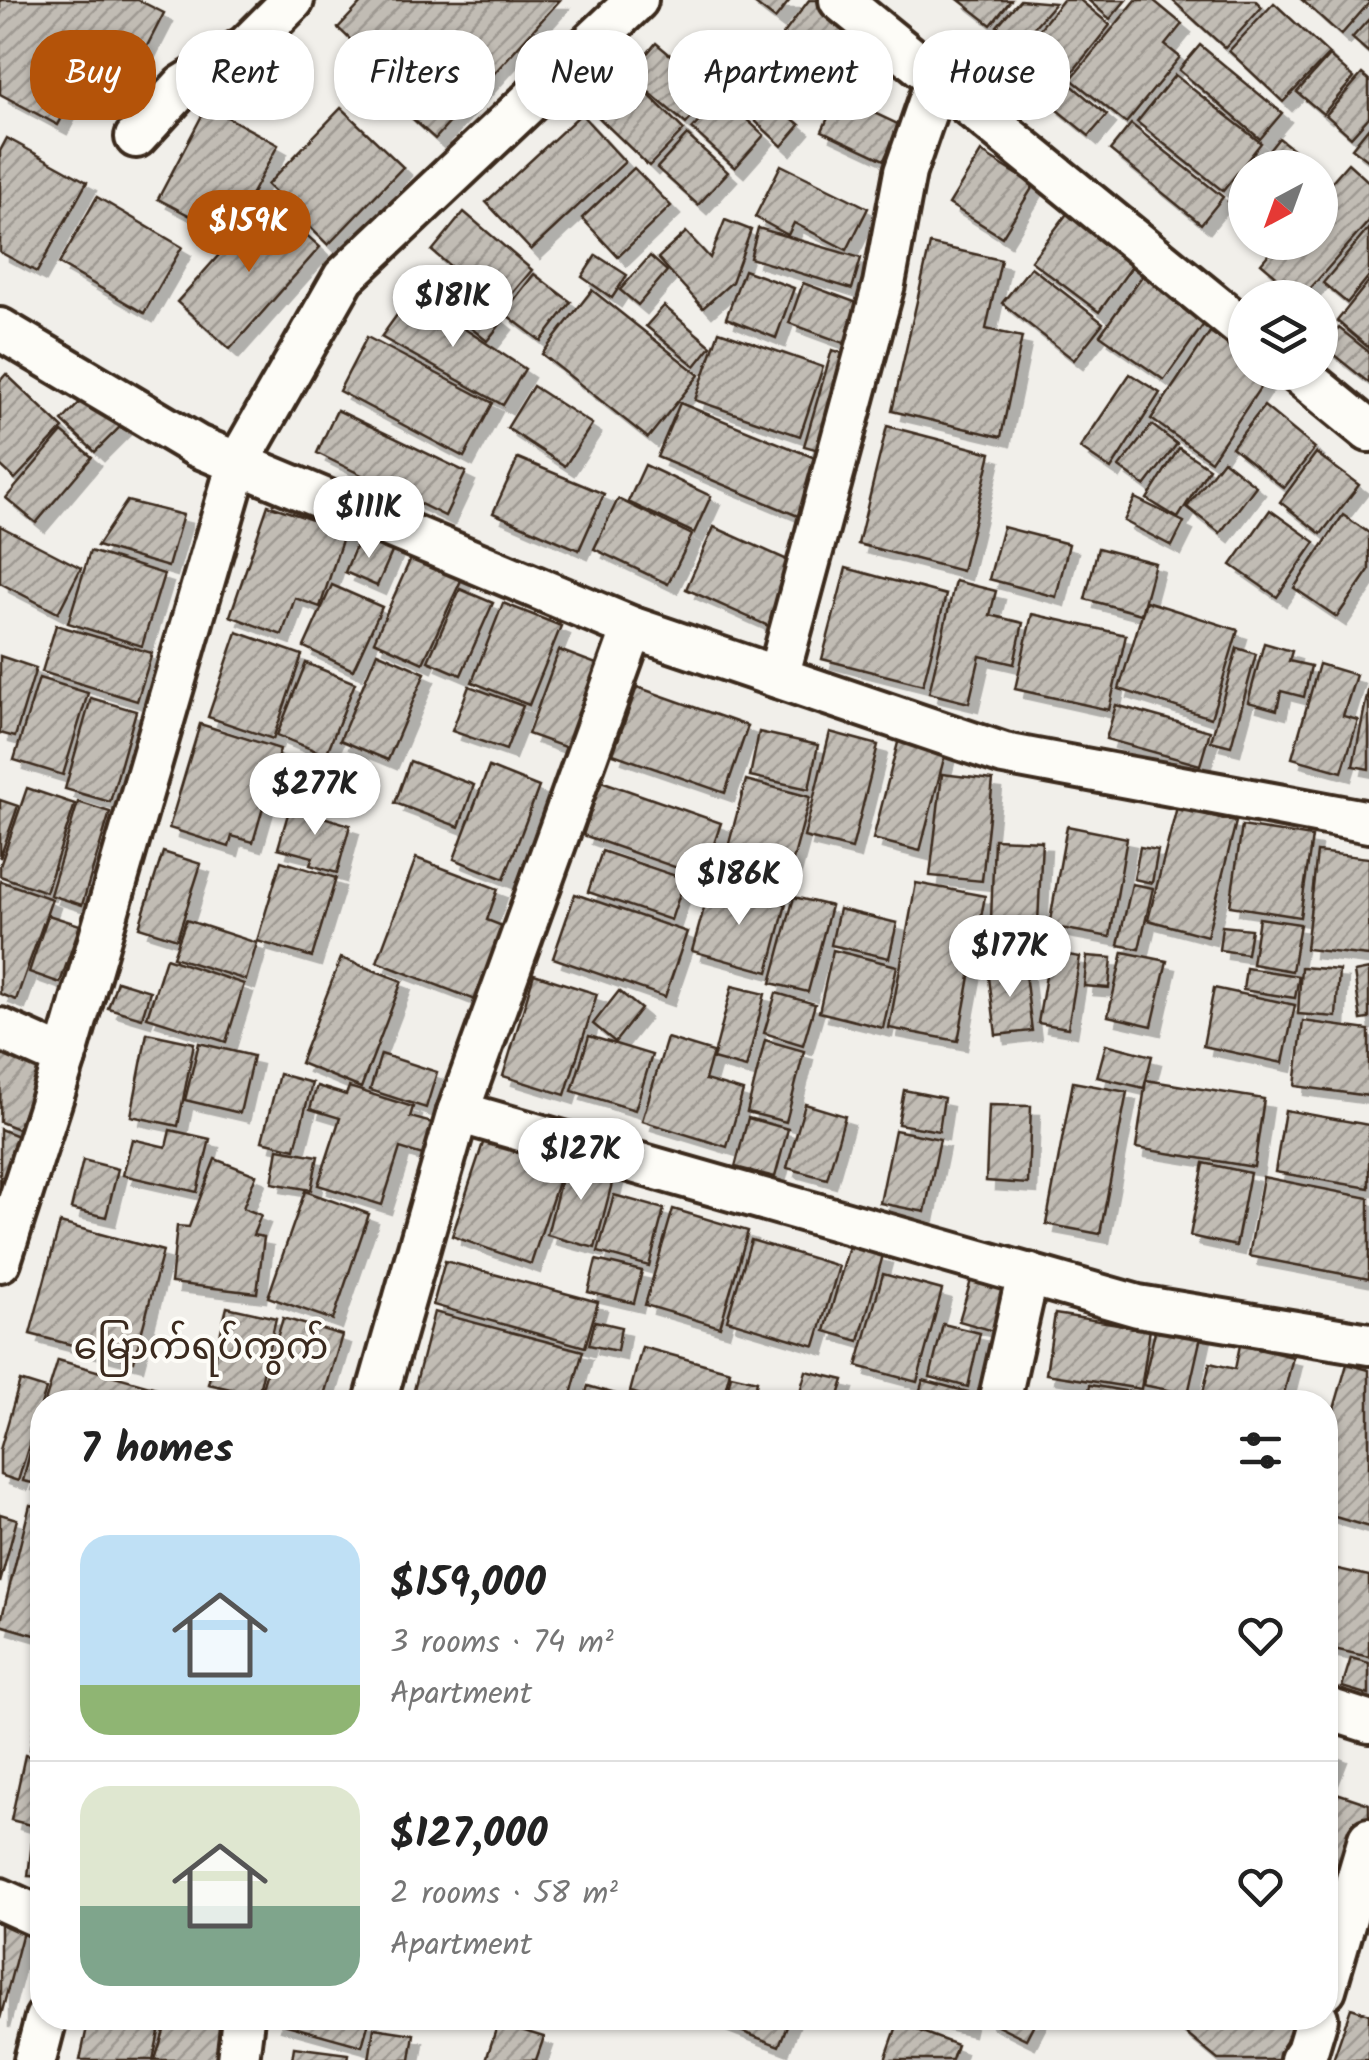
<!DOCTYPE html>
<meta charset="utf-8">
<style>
:root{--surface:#fff;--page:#f6f6f6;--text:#222;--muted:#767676;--line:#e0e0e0;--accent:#b45309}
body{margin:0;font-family:Kalam,"Noto Sans Myanmar",sans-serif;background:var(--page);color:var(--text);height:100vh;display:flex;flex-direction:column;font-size:38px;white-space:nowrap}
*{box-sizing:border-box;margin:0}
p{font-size:32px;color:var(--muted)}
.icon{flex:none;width:55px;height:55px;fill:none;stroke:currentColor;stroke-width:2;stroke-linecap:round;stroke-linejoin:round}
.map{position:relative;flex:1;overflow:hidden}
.panel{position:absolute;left:30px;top:1390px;width:1308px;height:640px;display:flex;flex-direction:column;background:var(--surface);border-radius:40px;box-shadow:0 2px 8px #0004}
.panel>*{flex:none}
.hud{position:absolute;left:30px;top:30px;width:1310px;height:90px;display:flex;gap:20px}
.needle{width:65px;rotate:221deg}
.controls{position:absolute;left:1228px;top:150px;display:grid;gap:20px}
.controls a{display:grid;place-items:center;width:110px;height:110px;border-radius:50%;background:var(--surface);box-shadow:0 2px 8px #0004;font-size:50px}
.price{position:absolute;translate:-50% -85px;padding:0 22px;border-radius:35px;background:#fff;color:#222;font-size:32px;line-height:65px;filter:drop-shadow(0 2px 5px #0008)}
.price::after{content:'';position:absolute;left:50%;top:60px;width:30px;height:22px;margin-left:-15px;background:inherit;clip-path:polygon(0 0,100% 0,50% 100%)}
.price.current{background:var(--accent);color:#fff}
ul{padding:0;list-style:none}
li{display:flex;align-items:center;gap:30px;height:250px;padding:0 50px}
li+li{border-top:2px solid var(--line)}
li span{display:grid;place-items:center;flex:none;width:280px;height:200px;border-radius:30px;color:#555}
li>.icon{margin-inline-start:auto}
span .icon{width:120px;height:120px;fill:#fffc;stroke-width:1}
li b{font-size:42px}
h2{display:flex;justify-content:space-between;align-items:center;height:120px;padding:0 50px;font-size:42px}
.tag{padding:0 35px;border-radius:40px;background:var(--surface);box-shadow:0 2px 8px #0004;font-size:35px;line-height:90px}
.tag.current{background:var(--accent);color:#fff}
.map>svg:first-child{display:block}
.building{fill:url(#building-hatch);stroke:#3b2a1e;stroke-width:2.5;filter:url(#shadow)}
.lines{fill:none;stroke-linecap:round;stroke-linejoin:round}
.street-casing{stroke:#3b2a1e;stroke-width:48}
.street{stroke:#fdfcf7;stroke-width:40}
.labels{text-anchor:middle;stroke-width:8;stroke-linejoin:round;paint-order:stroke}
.quarter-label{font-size:38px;fill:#3b2a1e;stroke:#fdfcf7}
</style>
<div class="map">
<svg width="1369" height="2060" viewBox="0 0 1369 2060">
<defs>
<pattern id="building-hatch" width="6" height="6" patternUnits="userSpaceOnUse" patternTransform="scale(2.5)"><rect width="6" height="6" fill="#c1bcb4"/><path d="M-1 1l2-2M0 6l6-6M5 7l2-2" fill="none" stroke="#9e9992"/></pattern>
<filter id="shadow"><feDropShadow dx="9" dy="9" stdDeviation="0" flood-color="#0004"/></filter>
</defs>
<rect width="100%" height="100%" fill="#f1efea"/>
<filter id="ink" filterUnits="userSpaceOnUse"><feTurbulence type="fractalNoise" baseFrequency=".01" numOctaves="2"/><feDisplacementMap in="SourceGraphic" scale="20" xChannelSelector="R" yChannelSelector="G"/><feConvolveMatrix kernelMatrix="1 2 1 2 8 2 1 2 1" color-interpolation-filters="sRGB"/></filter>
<g filter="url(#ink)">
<g class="building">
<path d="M0,0H138L164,13L130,79L93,60L58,125L0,94Z"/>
<path d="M364,0H560L435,139L372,82L383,70L338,28Z"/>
<path d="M750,0H790L775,19Z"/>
<path d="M809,0H833L871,28L817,98L765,59Z"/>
<path d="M959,0H1011L991,25Z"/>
<path d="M1020,0L1055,3L1019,44L997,26Z"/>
<path d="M1063,0H1080L1110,25L1050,100L1009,67Z"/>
<path d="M1088,0H1126L1110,19Z"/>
<path d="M1136,0H1153L1182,24L1165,45L1180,57L1126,123L1071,79Z"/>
<path d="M1172,0H1255L1262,7L1225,48Z"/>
<path d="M1302,0H1369V3L1341,35Z"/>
<path d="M1274,3L1329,54L1283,102L1229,51Z"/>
<path d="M1369,19V53L1352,38Z"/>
<path d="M995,37L1017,54L995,83L973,67Z"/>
<path d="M656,43L714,92L686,124L629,75Z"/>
<path d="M868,43L891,62L856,103L834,85Z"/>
<path d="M1200,45L1282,113L1260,139L1179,70Z"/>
<path d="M1329,56L1354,78L1323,114L1297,92Z"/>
<path d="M1362,74L1369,80V117L1351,137L1326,115Z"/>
<path d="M629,75L684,130L649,166L592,111Z"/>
<path d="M1175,75L1261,143L1223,191L1137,122Z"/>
<path d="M1069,83L1107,115L1089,136L1051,105Z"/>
<path d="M838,96L900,125L884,160L822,131Z"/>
<path d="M722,97L764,135L735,168L692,129Z"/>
<path d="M772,101L800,125L782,146L754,120Z"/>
<path d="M207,106L278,145L229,236L158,199Z"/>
<path d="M341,108L403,167L328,245L267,185Z"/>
<path d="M581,114L625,162L531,250L486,202Z"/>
<path d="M1131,124L1223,197L1201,224L1110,150Z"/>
<path d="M1369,127V161L1352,148Z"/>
<path d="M687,135L728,172L698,205L657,168Z"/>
<path d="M7,138L87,182L37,272L0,252V151Z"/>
<path d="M1279,138L1316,168H1255Z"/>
<path d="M981,152L1034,185L1002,237L949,204Z"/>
<path d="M1348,163L1369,182V221L1302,298L1261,263L1279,242H1320V195Z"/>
<path d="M781,165L868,208L847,250L794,223L788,235L755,217Z"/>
<path d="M634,168L671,206L618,257L582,218Z"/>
<path d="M1245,179V215L1228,201Z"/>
<path d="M97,197L182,247L144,313L59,264Z"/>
<path d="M268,200L320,247L230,349L177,302Z"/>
<path d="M1069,211L1136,261L1099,312L1031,261Z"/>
<path d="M464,212L532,270L500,308L432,251Z"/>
<path d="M725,220L751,230L732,282L703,308L658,258L686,232L710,258Z"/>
<path d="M758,228L861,258L852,289L750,258Z"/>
<path d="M1369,228V276L1347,303L1323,283Z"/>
<path d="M930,244L1001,260L986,329L1022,337L1001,437L892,411Z"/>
<path d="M596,255L627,275L612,298L582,277Z"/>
<path d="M650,256L667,271L638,305L620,290Z"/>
<path d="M1031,267L1103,323L1074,360L1002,303Z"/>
<path d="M744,270L794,288L776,338L726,318Z"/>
<path d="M1145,272L1209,317L1164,380L1100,335Z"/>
<path d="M534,274L571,302L541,341L504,313Z"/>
<path d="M1369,281V348L1337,321Z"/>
<path d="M803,283L860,304L846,344L789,323Z"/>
<path d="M460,286L503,321L487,341L444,306Z"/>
<path d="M592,290L699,375L648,438L542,354Z"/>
<path d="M412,294L525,369L503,405L381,337Z"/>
<path d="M664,306L711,346L695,366L646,326Z"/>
<path d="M1339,328L1369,352V383L1324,347Z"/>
<path d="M719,331L823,367L800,436L695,400Z"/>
<path d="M1210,332L1245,356V372L1270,373L1211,461L1151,419Z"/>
<path d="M367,337L493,403L464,457L339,391Z"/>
<path d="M832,350L854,356L826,452L804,446Z"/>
<path d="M6,374L63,428L15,479L0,465V381Z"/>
<path d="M1130,374L1160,393L1111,469L1080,448Z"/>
<path d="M533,386L592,424L565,466L507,428Z"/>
<path d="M89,393L122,425L95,452L62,421Z"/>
<path d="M680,403L820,460L798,516L657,457Z"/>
<path d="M1264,406L1315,448L1284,488L1232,447Z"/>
<path d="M337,410L466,472L445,516L317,453Z"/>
<path d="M1152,425L1177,444L1145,486L1119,467Z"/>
<path d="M887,426L991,453L962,571L858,544Z"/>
<path d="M62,432L92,457L36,523L6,498Z"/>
<path d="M1179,448L1209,468L1178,518L1147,499Z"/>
<path d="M1316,453L1359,485L1321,534L1280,502Z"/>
<path d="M518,458L604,494L579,550L493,513Z"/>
<path d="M1223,460L1256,486L1220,533L1187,507Z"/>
<path d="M645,465L711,496L694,533L628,502Z"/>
<path d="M1135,498L1184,522L1172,546L1124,521Z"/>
<path d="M618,499L692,535L668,584L594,549Z"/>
<path d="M127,501L183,515L168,567L97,546Z"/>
<path d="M268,505L345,531L320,607L295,598L282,635L230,616Z"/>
<path d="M1270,510L1315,542L1277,597L1231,565Z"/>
<path d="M1343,515L1369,533V570L1337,617L1294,588Z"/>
<path d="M0,526L81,568L58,613L0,583Z"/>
<path d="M714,527L803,567L775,629L686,589Z"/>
<path d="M1003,527L1069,544L1056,597L989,579Z"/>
<path d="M360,536L393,550L377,586L345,572Z"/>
<path d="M419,540L469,563L423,663L374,641Z"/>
<path d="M1098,548L1155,563L1141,614L1085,599Z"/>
<path d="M90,551L164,574L142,646L68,623Z"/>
<path d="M846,568L946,595L923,685L822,659Z"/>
<path d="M955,581L996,591L990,615L1023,623L1014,664L980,656L969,703L929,693Z"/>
<path d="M332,585L382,607L353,670L304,647Z"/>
<path d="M460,589L493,603L461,675L428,661Z"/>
<path d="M1146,601L1238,630L1211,718L1119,689Z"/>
<path d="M503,603L561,626L529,705L472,682Z"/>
<path d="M1032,614L1126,635L1109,710L1015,689Z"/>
<path d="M56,625L152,653L137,701L42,672Z"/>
<path d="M237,632L302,655L273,739L208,717Z"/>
<path d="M1264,643L1292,651L1289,661L1311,666L1304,697L1281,691L1277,710L1248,702Z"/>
<path d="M1237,648L1256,654L1231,746L1211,741Z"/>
<path d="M559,650L599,665L570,749L528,734Z"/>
<path d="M377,652L425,673L388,760L340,740Z"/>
<path d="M0,656L36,668L15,737L0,733Z"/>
<path d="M306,663L355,683L326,755L277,735Z"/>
<path d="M1319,664L1356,675L1343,716L1358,720L1342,772L1292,758Z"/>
<path d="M39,678L88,693L63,775L14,760Z"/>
<path d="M469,686L523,706L506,750L452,731Z"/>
<path d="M1369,686V769L1353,766Z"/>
<path d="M637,687L748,726L725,793L613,754Z"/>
<path d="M91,698L136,711L110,802L65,789Z"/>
<path d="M1116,705L1210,731L1200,765L1106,739Z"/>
<path d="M200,724L280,749L253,842L232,836L229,847L169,828Z"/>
<path d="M901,731L948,743L920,851L873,839Z"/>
<path d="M759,732L818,745L809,789L750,776Z"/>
<path d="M830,732L878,745L852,849L804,837Z"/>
<path d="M281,758L321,770L310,809L270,797Z"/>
<path d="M410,761L474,785L459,827L395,803Z"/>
<path d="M489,767L539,787L504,879L454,859Z"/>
<path d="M942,774L993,780L982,881L930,876Z"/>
<path d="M746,780L810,797L784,894L720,877Z"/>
<path d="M601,781L721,823L703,877L583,835Z"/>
<path d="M27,788L75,804L46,892L0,876V866Z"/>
<path d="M0,800L18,806L0,858Z"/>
<path d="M78,802L110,812L82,905L50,895Z"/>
<path d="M290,807L350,825L337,873L310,865L313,857L278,848Z"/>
<path d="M1177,807L1236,822L1207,936L1148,920Z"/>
<path d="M1067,826L1127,838L1110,937L1049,926Z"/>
<path d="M1242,826L1312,837L1300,917L1230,906Z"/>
<path d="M994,839L1042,841L1038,923L991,920Z"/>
<path d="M1140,847L1158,850L1152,883L1134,879Z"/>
<path d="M602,851L685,879L671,920L588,892Z"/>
<path d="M163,852L201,864L177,939L139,927Z"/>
<path d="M1317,852L1369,858V956L1306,949Z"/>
<path d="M416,858L498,889L487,920L505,927L478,1001L377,962Z"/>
<path d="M281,861L336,878L312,957L257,941Z"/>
<path d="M0,881L52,899L16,1000L0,994Z"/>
<path d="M711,883L786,904L768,972L692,951Z"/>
<path d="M916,883L985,896L958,1041L889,1028Z"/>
<path d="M1132,884L1153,888L1139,949L1118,945Z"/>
<path d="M575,894L687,932L665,997L553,958Z"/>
<path d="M794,897L831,906L808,992L771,983Z"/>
<path d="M839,909L897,923L889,958L831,945Z"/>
<path d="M48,915L80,925L60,983L29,972Z"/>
<path d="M1259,918L1300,924L1292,971L1252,964Z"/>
<path d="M186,920L257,943L246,980L173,957Z"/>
<path d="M1033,925L1035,956L990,958L988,928Z"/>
<path d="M1222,926L1251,929L1247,954L1219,950Z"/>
<path d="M833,950L897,966L883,1028L819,1012Z"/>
<path d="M1050,952L1080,957L1068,1028L1038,1023Z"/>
<path d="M1123,952L1167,961L1152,1026L1108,1016Z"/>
<path d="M1087,956L1112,958L1109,988L1084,986Z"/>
<path d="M166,958L244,984L226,1042L147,1017Z"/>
<path d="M341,958L402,981L361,1088L300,1063Z"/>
<path d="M1024,965L1032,1031L996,1035L988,969Z"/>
<path d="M1301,967L1339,970L1336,1017L1298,1014Z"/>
<path d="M1246,968L1299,976L1295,998L1243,990Z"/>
<path d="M1369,969V1019L1361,1020L1354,972Z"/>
<path d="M534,974L597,994L565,1095L503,1076Z"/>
<path d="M117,981L150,991L142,1018L108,1008Z"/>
<path d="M732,986L765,994L746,1068L713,1059Z"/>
<path d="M1214,988L1295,1005L1283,1063L1203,1046Z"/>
<path d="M619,991L641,1009L615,1042L593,1024Z"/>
<path d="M776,993L815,1004L803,1045L764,1033Z"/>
<path d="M1303,1021L1369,1030V1096L1295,1086Z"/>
<path d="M147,1033L194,1043L178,1126L131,1116Z"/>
<path d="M589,1036L652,1055L635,1110L572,1091Z"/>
<path d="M667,1038L713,1052L705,1080L743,1091L727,1147L642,1121Z"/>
<path d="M765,1040L804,1051L786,1122L747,1112Z"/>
<path d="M199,1043L253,1056L240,1113L185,1100Z"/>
<path d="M1106,1044L1152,1056L1144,1088L1097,1077Z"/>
<path d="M1,1049L42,1064L18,1129L0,1122Z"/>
<path d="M381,1054L437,1072L426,1108L370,1090Z"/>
<path d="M279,1074L312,1083L295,1149L262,1141Z"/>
<path d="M1146,1080L1264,1099L1254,1167L1136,1148Z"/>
<path d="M1073,1082L1127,1092L1100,1234L1046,1224Z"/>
<path d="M317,1086L346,1095L349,1087L413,1107L410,1117L436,1124L426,1156L400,1148L382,1205L318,1185L340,1118L310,1109Z"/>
<path d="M904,1090L944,1098L939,1131L898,1124Z"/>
<path d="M805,1104L845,1116L827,1179L787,1168Z"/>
<path d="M989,1105L1031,1106L1028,1184L986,1181Z"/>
<path d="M1285,1110L1369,1125V1188L1275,1172Z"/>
<path d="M748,1118L788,1129L775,1177L735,1167Z"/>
<path d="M0,1129L20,1137L0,1189Z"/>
<path d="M170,1130L210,1139L197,1192L123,1175L132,1139L166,1147Z"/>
<path d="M895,1130L940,1139L925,1212L880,1203Z"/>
<path d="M487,1131L566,1158L531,1264L452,1236Z"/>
<path d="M278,1149L318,1156L311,1190L272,1183Z"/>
<path d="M215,1159L256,1175L243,1208L261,1215L253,1235L264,1237L257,1293L171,1283L177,1226L189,1227Z"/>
<path d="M566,1159L615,1172L595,1248L547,1235Z"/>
<path d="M83,1160L118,1169L106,1217L71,1209Z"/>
<path d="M1204,1163L1250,1173L1236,1246L1190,1236Z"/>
<path d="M1263,1177L1369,1198V1279L1249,1256Z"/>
<path d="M305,1191L369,1214L333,1320L268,1297Z"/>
<path d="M614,1195L664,1209L649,1266L598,1252Z"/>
<path d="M673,1209L748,1231L720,1327L645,1305Z"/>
<path d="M60,1223L163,1251L134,1361L30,1334Z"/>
<path d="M751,1240L839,1266L815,1346L727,1320Z"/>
<path d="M849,1246L883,1255L859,1341L825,1331Z"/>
<path d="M596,1260L642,1271L634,1303L588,1292Z"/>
<path d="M445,1261L598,1302L585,1347L433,1305Z"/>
<path d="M883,1274L942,1290L917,1382L857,1366Z"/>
<path d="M972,1277L1017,1290L1004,1334L959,1321Z"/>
<path d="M227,1307L276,1318L258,1395L208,1384Z"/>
<path d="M434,1312L583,1351L569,1402H411Z"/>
<path d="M1055,1314L1150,1329L1141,1389L1046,1374Z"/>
<path d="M283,1318L342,1335L322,1402H258Z"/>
<path d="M595,1321L621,1327L617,1351L589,1345Z"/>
<path d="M1157,1322L1202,1332L1188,1394L1143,1385Z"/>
<path d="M943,1324L980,1333L968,1387L930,1377Z"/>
<path d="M1240,1345L1293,1357L1282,1402L1201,1401L1210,1363L1235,1369Z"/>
<path d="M642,1347L730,1371L722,1402H668L630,1392Z"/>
<path d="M58,1360L157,1388L153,1402H45Z"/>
<path d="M1347,1364L1369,1370V1527L1325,1514V1440Z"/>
<path d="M806,1371L844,1380L837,1402H797Z"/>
<path d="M731,1375L757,1381L752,1402H725Z"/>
<path d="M923,1380L968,1392L965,1402L917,1400Z"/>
<path d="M20,1381L46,1389L18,1481L0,1475V1450Z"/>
<path d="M1090,1385L1148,1395L1146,1402H1087Z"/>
<path d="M588,1386L643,1402H583Z"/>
<path d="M34,1436L42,1438V1485L23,1481Z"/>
<path d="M30,1505L42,1508V1637L0,1625Z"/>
<path d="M0,1514L17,1519L0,1583Z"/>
<path d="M1325,1566L1369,1576V1657L1325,1647Z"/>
<path d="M1351,1658L1369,1663V1695L1342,1687Z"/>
<path d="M40,1692L42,1693V1753L30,1750Z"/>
<path d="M1325,1748L1338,1753L1325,1786Z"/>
<path d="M25,1755L42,1759V1828L11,1820Z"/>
<path d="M1325,1789L1369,1804V1823L1347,1890L1325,1882Z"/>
<path d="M33,1834L42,1835V1877L28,1876Z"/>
<path d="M0,1917L25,1924L0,2019Z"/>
<path d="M1351,2008L1369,2014V2060H1333Z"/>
<path d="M89,2018H162L153,2060H80Z"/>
<path d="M168,2018H233L223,2060H155Z"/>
<path d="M273,2018H370L362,2046L272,2021Z"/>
<path d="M707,2018H790L779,2046Z"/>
<path d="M926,2018H966L964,2027Z"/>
<path d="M983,2018H1037L1026,2039Z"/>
<path d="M1167,2018H1293L1306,2028L1280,2060H1218Z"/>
<path d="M498,2023L544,2037L536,2060H486Z"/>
<path d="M898,2023L957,2045L952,2060H885Z"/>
<path d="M374,2028L414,2034L410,2060H369Z"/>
<path d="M294,2047L348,2054L347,2060H292Z"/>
</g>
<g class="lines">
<defs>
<g id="street">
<path d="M840,0L1245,330"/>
<path d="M136,137L183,86L247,46L293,0"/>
<path d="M0,329L197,446L633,628L1004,754L1369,822"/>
<path d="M1297,372L1369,431"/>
<path d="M778,677L884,284L905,172L937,79"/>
<path d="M0,1029L65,1058"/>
<path d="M458,1112L1138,1306L1369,1344"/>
<path d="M0,1261L65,1058L238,463L344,277L637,0"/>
<path d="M375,1402L458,1112L633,628"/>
<path d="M999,1402L1028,1274"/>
<path d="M1325,1708L1369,1722"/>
<path d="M0,1899L42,1918"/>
<path d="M1325,1989L1369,1839"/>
<path d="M35,2060L46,2018"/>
<path d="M238,2060L243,2018"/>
<path d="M1301,2060L1307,2051L1317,2018"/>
</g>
</defs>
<use href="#street" class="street-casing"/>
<use href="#street" class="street"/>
</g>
</g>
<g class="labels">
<g class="quarter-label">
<text x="201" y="1359">မြောက်ရပ်ကွက်</text>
</g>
</g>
</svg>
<div class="controls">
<a><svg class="needle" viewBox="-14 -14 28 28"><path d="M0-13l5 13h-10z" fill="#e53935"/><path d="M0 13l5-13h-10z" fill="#767676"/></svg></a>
<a><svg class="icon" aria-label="layers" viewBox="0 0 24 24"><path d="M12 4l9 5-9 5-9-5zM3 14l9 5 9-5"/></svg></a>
</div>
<b class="price current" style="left:249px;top:275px">$159K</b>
<b class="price" style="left:453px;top:350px">$181K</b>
<b class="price" style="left:369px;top:561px">$111K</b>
<b class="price" style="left:315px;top:838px">$277K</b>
<b class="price" style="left:739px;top:928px">$186K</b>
<b class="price" style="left:1010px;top:1000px">$177K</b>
<b class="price" style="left:581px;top:1203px">$127K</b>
<div class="hud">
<a class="tag current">Buy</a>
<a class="tag">Rent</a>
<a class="tag">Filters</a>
<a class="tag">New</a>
<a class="tag">Apartment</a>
<a class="tag">House</a>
</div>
<section class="panel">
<h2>7 homes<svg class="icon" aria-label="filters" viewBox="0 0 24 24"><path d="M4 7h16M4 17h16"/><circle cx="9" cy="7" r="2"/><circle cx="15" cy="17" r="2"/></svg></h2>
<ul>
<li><span style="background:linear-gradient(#bfe0f5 75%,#8fb573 0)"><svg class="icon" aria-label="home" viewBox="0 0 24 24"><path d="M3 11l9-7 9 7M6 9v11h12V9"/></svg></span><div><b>$159,000</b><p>3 rooms · 74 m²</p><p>Apartment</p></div><svg class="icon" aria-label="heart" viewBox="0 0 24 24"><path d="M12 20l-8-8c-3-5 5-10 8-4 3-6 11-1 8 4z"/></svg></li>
<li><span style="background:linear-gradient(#dfe7d0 60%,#7fa58c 0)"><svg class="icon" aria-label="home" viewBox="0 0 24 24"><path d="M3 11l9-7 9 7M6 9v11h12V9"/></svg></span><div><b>$127,000</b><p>2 rooms · 58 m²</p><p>Apartment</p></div><svg class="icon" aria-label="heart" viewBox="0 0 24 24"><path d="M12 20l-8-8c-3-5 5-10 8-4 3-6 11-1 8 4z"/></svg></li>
</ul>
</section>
</div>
